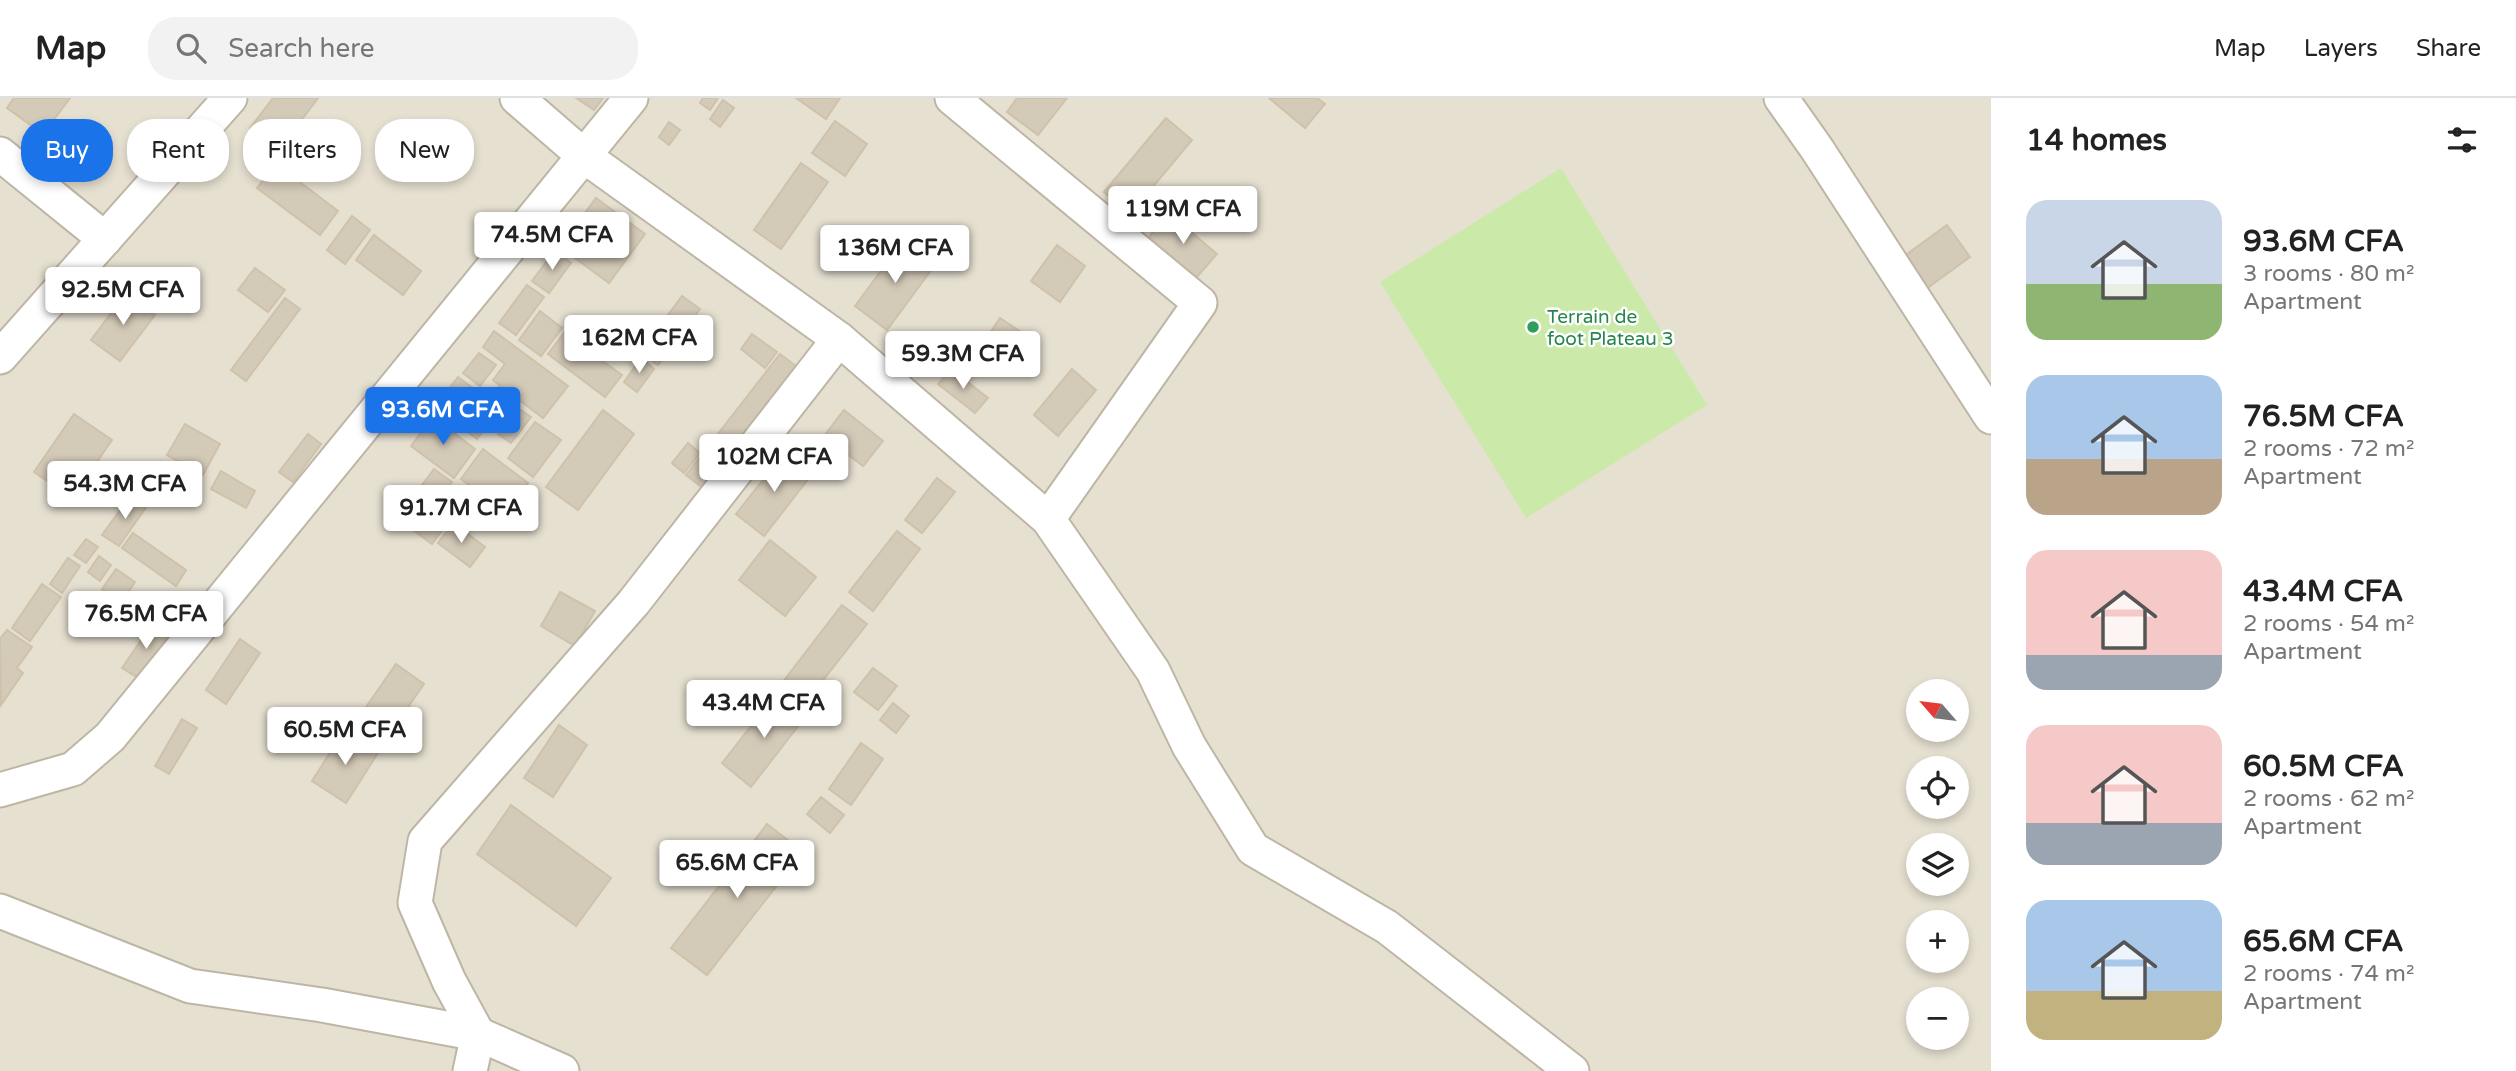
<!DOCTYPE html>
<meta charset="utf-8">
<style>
:root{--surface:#fff;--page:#f2f2f2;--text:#222;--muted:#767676;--line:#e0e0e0;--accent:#1a73e8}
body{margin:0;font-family:"Varela Round",sans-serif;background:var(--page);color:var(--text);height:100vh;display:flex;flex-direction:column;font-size:26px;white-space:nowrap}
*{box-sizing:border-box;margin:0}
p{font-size:23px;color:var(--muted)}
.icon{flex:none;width:38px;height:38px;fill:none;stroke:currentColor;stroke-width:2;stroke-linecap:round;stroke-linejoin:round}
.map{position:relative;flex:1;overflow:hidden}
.panel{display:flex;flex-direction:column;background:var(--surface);width:525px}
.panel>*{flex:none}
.hud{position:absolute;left:21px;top:21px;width:665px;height:63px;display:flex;gap:14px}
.needle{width:46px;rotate:298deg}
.buttons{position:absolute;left:1906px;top:581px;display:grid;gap:14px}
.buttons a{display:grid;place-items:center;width:63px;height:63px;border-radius:50%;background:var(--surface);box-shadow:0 4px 10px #0003;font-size:35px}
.price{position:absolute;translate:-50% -60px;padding:0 16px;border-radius:7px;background:#fff;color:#222;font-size:23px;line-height:46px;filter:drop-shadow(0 2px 4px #0008)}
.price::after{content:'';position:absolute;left:50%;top:42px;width:21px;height:16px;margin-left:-10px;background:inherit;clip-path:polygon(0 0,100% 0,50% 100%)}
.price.current{background:var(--accent);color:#fff}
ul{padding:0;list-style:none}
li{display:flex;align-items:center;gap:21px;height:175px;padding:0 35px}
li span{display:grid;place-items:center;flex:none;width:196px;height:140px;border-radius:21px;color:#555}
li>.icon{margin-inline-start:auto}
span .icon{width:84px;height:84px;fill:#fffc;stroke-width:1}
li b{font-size:30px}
h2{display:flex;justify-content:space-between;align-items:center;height:84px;padding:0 35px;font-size:30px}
.tag{padding:0 24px;border-radius:28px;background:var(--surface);box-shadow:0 4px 10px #0003;font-size:24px;line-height:63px}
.tag.current{background:var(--accent);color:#fff}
header{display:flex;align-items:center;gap:42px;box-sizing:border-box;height:98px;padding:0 35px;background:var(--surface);border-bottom:2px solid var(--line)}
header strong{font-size:33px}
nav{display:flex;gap:38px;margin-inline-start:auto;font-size:24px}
.search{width:490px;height:63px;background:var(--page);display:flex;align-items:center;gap:18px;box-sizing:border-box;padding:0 24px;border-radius:28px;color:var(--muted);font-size:26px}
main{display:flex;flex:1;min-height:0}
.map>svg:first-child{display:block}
.residential{fill:#e6e0d1;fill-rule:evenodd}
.green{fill:#cbe9a9}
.building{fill:#d4cab8;stroke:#cfc2ab;stroke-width:2}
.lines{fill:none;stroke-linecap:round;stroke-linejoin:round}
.minor-casing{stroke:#beb6a5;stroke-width:37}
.minor{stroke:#fff;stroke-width:33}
.leisure-dot{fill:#2e9e5b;stroke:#fff;stroke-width:2.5}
.labels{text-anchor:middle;stroke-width:5;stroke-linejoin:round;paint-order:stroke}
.leisure-label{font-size:19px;fill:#27864d;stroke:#fff;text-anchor:start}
</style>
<header>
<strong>Map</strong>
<div class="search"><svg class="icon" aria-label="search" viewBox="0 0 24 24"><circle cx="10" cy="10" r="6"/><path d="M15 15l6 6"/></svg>Search here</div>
<nav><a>Map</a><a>Layers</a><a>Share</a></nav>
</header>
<main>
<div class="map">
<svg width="1991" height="973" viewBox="0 0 1991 973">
<rect width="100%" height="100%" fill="#f2eee3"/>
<path class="residential" d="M0,0H1991V973H0ZM1918,593H1956V632H1918ZM1918,670H1956V709H1918ZM1918,747H1956V786H1918ZM1918,824H1956V863H1918ZM1918,901H1956V940H1918Z"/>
<path class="green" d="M1561,70L1707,307L1526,420L1380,184Z"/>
<g class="building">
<path d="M14,0H70L43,36L7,10Z"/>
<path d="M273,0H318L279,52L250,30Z"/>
<path d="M576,0H603L594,12Z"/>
<path d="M703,0H718L710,12L700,5Z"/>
<path d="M796,0H840L826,21Z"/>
<path d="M1017,0H1067L1038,37L1007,14Z"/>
<path d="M1269,0H1317L1325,6L1305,30Z"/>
<path d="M723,2L734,10L720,29L710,21Z"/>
<path d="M1166,20L1192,42L1130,116L1104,94Z"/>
<path d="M835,23L867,46L845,78L812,55Z"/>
<path d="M669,24L680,32L669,47L659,39Z"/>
<path d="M801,65L828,84L781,151L754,132Z"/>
<path d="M276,66L338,113L320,137L257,90Z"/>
<path d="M596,100L645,136L609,185L560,149Z"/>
<path d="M1169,115L1217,156L1196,180L1149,139Z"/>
<path d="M352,118L370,132L345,166L327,152Z"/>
<path d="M1947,127L1970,159L1919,196L1896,164Z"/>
<path d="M374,137L421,173L403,197L356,162Z"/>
<path d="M903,143L935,167L887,232L855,208Z"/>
<path d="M1057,147L1085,168L1060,204L1031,183Z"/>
<path d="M555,152L571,165L549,195L532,183Z"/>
<path d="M255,170L285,192L268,214L238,192Z"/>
<path d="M527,187L544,199L516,237L499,225Z"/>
<path d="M126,195L155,217L120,263L91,242Z"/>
<path d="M682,198L700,211L658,267L640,255Z"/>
<path d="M285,200L300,211L246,283L231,272Z"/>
<path d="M540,213L562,230L541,258L519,242Z"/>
<path d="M1000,220L1024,236L999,272L976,256Z"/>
<path d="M494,233L568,288L543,320L493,282L505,266L483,249Z"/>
<path d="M564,235L622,277L605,299L548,256Z"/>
<path d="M752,236L777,254L765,270L741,251Z"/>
<path d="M479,255L496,267L480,288L463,275Z"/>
<path d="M780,256L797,269L703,390L686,377Z"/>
<path d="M641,260L654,271L637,294L624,284Z"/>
<path d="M951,271L988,300L975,315L938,286Z"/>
<path d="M1072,271L1096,292L1058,338L1034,317Z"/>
<path d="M458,279L482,297L472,310L448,292Z"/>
<path d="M498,289L515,302L508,312L491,299Z"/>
<path d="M482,305L496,315L477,341L463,330Z"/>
<path d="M518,310L531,319L511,345L498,336Z"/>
<path d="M603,312L634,336L578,412L546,389Z"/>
<path d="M844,312L883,343L863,368L824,338Z"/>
<path d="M74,316L112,342L72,400L34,374Z"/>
<path d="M433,319L475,351L454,380L411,348Z"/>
<path d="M535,324L561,342L533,379L508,360Z"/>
<path d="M185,326L220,346L203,377L167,357Z"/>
<path d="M308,336L321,346L293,384L279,374Z"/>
<path d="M688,345L700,355L684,375L672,365Z"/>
<path d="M483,351L528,385L506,414L461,381Z"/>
<path d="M785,354L813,375L764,438L736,416Z"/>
<path d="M434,371L452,384L439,400L422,387Z"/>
<path d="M221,373L255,393L246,410L211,391Z"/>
<path d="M937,380L955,394L922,435L905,422Z"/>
<path d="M464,388L484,403L474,418L453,402Z"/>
<path d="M131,397L147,408L119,448L102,437Z"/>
<path d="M425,413L445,428L432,446L412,431Z"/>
<path d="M453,425L485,449L470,469L438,445Z"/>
<path d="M897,433L920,451L873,513L849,494Z"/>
<path d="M133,435L186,472L176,488L122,450Z"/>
<path d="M86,441L98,449L86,465L74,457Z"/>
<path d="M770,442L816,479L785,518L739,482Z"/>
<path d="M99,458L111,467L100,483L88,474Z"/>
<path d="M68,460L80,468L62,495L50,486Z"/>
<path d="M116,471L135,484L121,504L102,491Z"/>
<path d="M42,486L61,499L30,543L12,530Z"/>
<path d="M560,494L595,513L575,548L541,528Z"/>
<path d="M842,507L867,526L806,604L782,585Z"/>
<path d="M153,525L169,536L138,580L122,570Z"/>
<path d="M7,532L32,549L17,570L23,575L1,607L0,541Z"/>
<path d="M240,541L260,555L226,606L206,592Z"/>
<path d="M396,566L424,586L385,642L357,622Z"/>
<path d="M873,570L897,588L878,612L854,594Z"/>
<path d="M777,595L806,618L751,689L722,665Z"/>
<path d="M893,605L909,618L896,635L880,622Z"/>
<path d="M182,621L197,630L169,676L155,668Z"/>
<path d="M559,627L587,647L553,699L524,680Z"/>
<path d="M344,633L378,655L346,705L312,683Z"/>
<path d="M861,645L883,661L851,707L829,691Z"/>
<path d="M821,699L844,717L830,735L807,716Z"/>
<path d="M511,707L611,780L576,828L477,756Z"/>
<path d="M767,726L803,754L707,877L671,850Z"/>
</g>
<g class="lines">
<defs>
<g id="minor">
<path d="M517,0L584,58L839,241L1048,421L1153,573L1189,648L1253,751L1387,829L1572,973"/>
<path d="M952,0L1200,205L1048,421"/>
<path d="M1781,0L1817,51L1991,319"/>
<path d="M0,56L105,141"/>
<path d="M0,259L230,0"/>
<path d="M0,692L73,671L110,639L631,0"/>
<path d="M0,813L190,888L322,907L478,936L562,973"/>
<path d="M470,973L478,936L449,883L415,805L425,743L634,504L839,241"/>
</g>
</defs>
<use href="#minor" class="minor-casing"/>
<use href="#minor" class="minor"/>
</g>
<circle class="leisure-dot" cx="1533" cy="229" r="7"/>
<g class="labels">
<g class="leisure-label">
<text x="1547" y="225">Terrain de<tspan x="1547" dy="22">foot Plateau 3</tspan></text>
</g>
</g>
</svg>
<div class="buttons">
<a><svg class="needle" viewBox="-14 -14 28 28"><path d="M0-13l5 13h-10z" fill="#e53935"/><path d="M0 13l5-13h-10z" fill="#767676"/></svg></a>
<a><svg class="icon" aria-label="locate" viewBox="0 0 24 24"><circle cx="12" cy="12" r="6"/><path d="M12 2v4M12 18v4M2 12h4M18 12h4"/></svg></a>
<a><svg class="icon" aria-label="layers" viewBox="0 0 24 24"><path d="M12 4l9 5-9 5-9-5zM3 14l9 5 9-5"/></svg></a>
<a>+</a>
<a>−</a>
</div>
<b class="price" style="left:1183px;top:148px">119M CFA</b>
<b class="price" style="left:552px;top:174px">74.5M CFA</b>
<b class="price" style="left:895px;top:187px">136M CFA</b>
<b class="price" style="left:123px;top:229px">92.5M CFA</b>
<b class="price" style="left:639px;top:277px">162M CFA</b>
<b class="price" style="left:963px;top:293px">59.3M CFA</b>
<b class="price current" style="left:443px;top:349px">93.6M CFA</b>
<b class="price" style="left:774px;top:396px">102M CFA</b>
<b class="price" style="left:125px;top:423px">54.3M CFA</b>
<b class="price" style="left:461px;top:447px">91.7M CFA</b>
<b class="price" style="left:146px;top:553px">76.5M CFA</b>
<b class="price" style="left:764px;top:642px">43.4M CFA</b>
<b class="price" style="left:345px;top:669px">60.5M CFA</b>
<b class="price" style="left:737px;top:802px">65.6M CFA</b>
<div class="hud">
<a class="tag current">Buy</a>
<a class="tag">Rent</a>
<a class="tag">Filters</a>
<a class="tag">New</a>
</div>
</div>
<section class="panel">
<h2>14 homes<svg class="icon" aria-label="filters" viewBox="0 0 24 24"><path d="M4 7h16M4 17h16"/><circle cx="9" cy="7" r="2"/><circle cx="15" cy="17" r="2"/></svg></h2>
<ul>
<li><span style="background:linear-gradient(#c9d6e8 60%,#8fb573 0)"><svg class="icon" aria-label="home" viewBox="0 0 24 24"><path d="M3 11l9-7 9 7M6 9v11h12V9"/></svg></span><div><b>93.6M CFA</b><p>3 rooms · 80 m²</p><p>Apartment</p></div></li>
<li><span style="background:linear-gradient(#a9c7e8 60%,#b9a48a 0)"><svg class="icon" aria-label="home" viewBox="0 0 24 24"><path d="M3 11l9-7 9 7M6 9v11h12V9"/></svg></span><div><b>76.5M CFA</b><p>2 rooms · 72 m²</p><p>Apartment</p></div></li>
<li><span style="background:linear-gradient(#f6c9c9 75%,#9aa5b1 0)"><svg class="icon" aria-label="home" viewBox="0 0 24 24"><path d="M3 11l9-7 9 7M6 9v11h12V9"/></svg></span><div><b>43.4M CFA</b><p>2 rooms · 54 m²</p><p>Apartment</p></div></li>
<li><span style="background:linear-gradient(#f6c9c9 70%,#9aa5b1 0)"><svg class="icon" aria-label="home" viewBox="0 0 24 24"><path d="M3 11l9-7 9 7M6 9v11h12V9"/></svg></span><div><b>60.5M CFA</b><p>2 rooms · 62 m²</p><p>Apartment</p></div></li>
<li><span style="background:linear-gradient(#a9c7e8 65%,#c2b280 0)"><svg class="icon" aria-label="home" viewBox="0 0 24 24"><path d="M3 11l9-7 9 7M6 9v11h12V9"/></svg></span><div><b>65.6M CFA</b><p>2 rooms · 74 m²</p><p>Apartment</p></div></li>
</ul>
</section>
</main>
